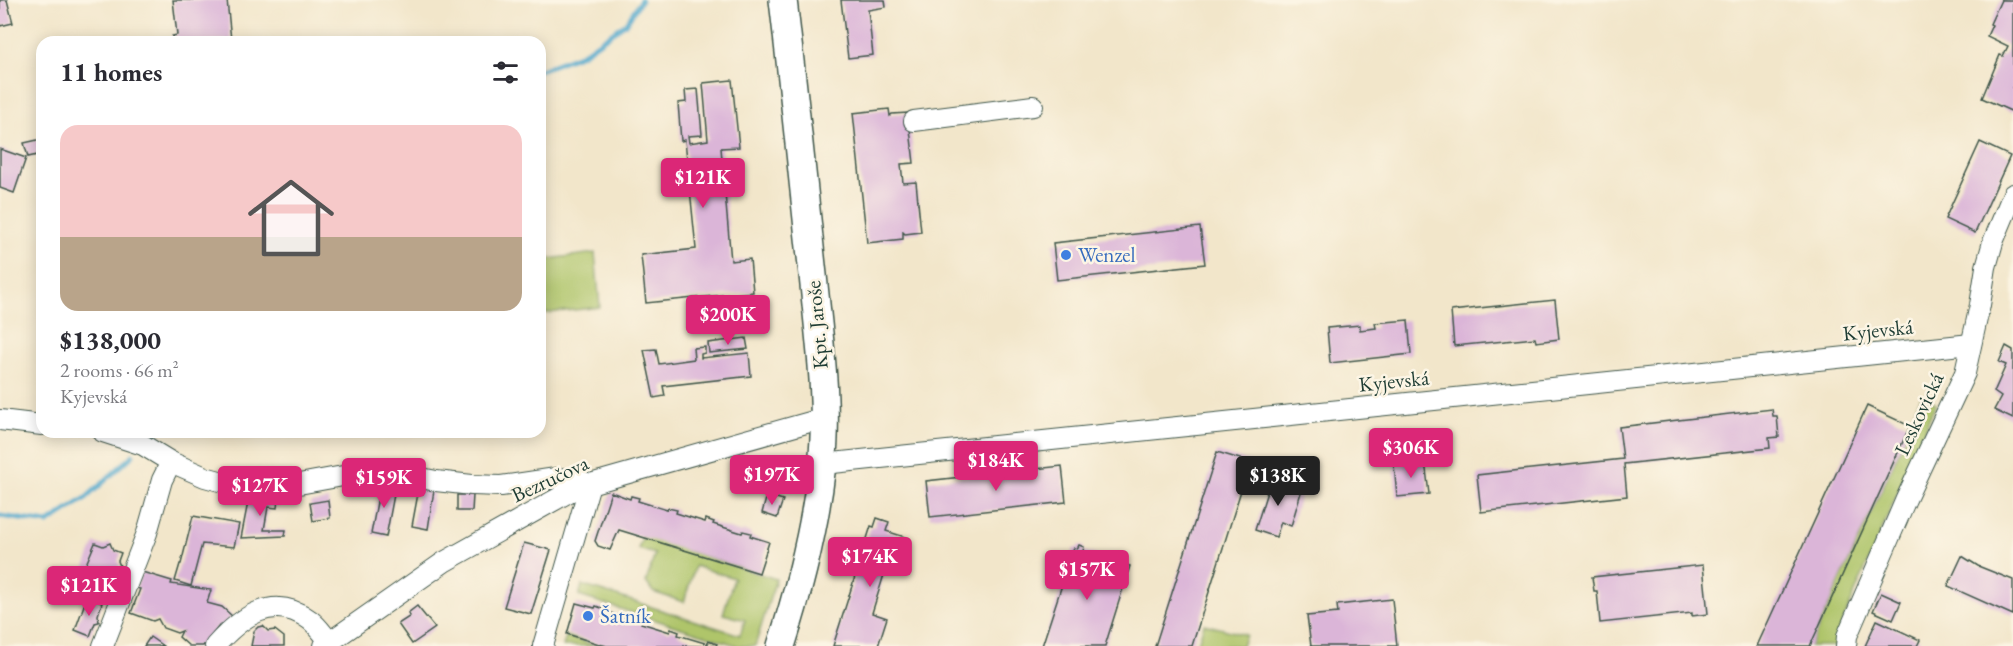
<!DOCTYPE html>
<meta charset="utf-8">
<style>
:root{--surface:#fff;--page:#f2f2f3;--text:#2b2b33;--muted:#7c7c81;--line:#e1e1e2;--accent:#db2777}
body{margin:0;font-family:"EB Garamond",serif;background:var(--page);color:var(--text);height:100vh;display:flex;flex-direction:column;font-size:22px;white-space:nowrap}
*{box-sizing:border-box;margin:0}
p{font-size:20px;color:var(--muted)}
.icon{flex:none;width:33px;height:33px;fill:none;stroke:currentColor;stroke-width:2;stroke-linecap:round;stroke-linejoin:round}
.map{position:relative;flex:1;overflow:hidden}
.sheet{position:absolute;left:36px;top:36px;width:510px;height:402px;display:flex;flex-direction:column;background:var(--surface);border-radius:18px;box-shadow:0 3px 15px #0003}
.sheet>*{flex:none}
.price{position:absolute;translate:-50% -51px;padding:0 14px;border-radius:6px;background:var(--accent);color:#fff;font-size:20px;line-height:39px;filter:drop-shadow(0 2px 3px #0008)}
.price::after{content:'';position:absolute;left:50%;top:36px;width:18px;height:14px;margin-left:-9px;background:inherit;clip-path:polygon(0 0,100% 0,50% 100%)}
.price.active{background:#222;color:#fff}
ul{padding:0;list-style:none}
li{display:grid;align-content:center;gap:12px;height:318px;padding:0 24px}
li+li{border-top:2px solid var(--line)}
li span{display:grid;place-items:center;height:186px;border-radius:18px;color:#555}
li>.icon{margin-inline-start:auto}
span .icon{width:108px;height:108px;fill:#fffc;stroke-width:1}
li b{font-size:26px}
h2{display:flex;justify-content:space-between;align-items:center;height:72px;padding:0 24px;font-size:26px}
.map>svg:first-child{display:block}
.green{fill:#afc56a;stroke:#67814f;stroke-width:1.5}
.lines{fill:none;stroke-linecap:round;stroke-linejoin:round}
.stream{stroke:#4fa8cc;stroke-width:5}
.building{fill:#dbb5d8}
.street-casing{stroke:#3f564a;stroke-width:22}
.secondary-casing{stroke:#3f564a;stroke-width:30}
.street{stroke:#fff;stroke-width:20}
.secondary{stroke:#fff;stroke-width:27}
.shop-dot{fill:#3f7fe0;stroke:#fcf5e5;stroke-width:2}
.labels{text-anchor:middle;stroke-width:5;stroke-linejoin:round;paint-order:stroke}
.shop-label{font-size:21px;fill:#366cbe;stroke:#fcf5e5;text-anchor:start}
.street-label{font-size:21px;fill:#1f3d34;stroke:#fcf5e5}
</style>
<div class="map">
<svg width="2013" height="646" viewBox="0 0 2013 646">
<rect width="100%" height="100%" fill="#fcf5e5"/>
<filter id="ink" filterUnits="userSpaceOnUse"><feTurbulence type="fractalNoise" baseFrequency=".0167" numOctaves="2"/><feDisplacementMap in="SourceGraphic" scale="12" xChannelSelector="R" yChannelSelector="G"/><feConvolveMatrix kernelMatrix="1 2 1 2 8 2 1 2 1" color-interpolation-filters="sRGB"/></filter>
<filter id="wash" filterUnits="userSpaceOnUse"><feTurbulence type="fractalNoise" baseFrequency=".008" numOctaves="4" result="noise"/><feDisplacementMap in="SourceGraphic" scale="24" xChannelSelector="R" yChannelSelector="G"/><feGaussianBlur stdDeviation="1.35" result="paint"/><feColorMatrix in="noise" values="0 0 0 0 0 0 0 0 0 0 0 0 0 0 0 0 0 1.4 0 .05"/><feComposite in="paint" operator="in"/></filter>
<g filter="url(#wash)">
<rect width="100%" height="100%" fill="#f2e6ca"/>
<g class="green">
<path d="M595,253L600,307L540,314V260Z"/>
<path d="M1921,397L1936,403L1843,621L1837,646H1810L1910,427L1908,425Z"/>
<path d="M643,536L776,579L755,646H739L579,596L582,585L740,635L745,620L723,614L734,578L695,566L684,602L653,592L646,582L655,554L638,549Z"/>
<path d="M1204,624L1246,635L1242,646H1197Z"/>
<path d="M566,636L597,646H563Z"/>
</g>
<g class="lines">
<g class="stream">
<path d="M540,70L582,54L626,23L641,0"/>
<path d="M154,436L158,432"/>
<path d="M0,516L48,523L86,498L133,455"/>
</g>
</g>
<g id="blocks">
<g class="building">
<path d="M0,0H7L13,23L0,26Z"/>
<path d="M173,0H227L231,40L172,42V36L177,35Z"/>
<path d="M841,0H885L886,7L868,10L873,55L848,58Z"/>
<path d="M2001,0H2013V112L1982,98L2000,55L2003,56L2008,46L1987,36L1992,25L1990,24Z"/>
<path d="M732,80L739,147L721,148L731,261L750,259L753,292L646,303L641,255L696,249L685,140L681,141L678,103L686,102L685,90L698,89L702,135L688,136L689,143L708,140L703,83Z"/>
<path d="M889,109L890,116L892,114L908,113L914,163L901,164L903,183L916,182L921,232L905,234L903,232V239L867,243L853,113Z"/>
<path d="M42,139V154L28,157L24,143Z"/>
<path d="M1980,142L2010,156L1975,233L1945,219Z"/>
<path d="M0,149L26,158L14,193L0,188Z"/>
<path d="M1200,227L1205,264L1057,280L1053,243Z"/>
<path d="M1555,300L1559,339L1536,342L1535,338L1454,346L1451,311Z"/>
<path d="M1408,320L1411,354L1330,363L1327,328L1360,325V330L1376,328L1375,323Z"/>
<path d="M746,338L748,349L709,353L708,343Z"/>
<path d="M2006,346L2013,350V419L1994,410L2001,397L1994,392L2006,365L1999,362Z"/>
<path d="M705,347V353L701,354V358L749,353L751,376L663,386L665,396L654,398L644,350L656,349L659,364L694,359L693,348Z"/>
<path d="M1867,406L1910,426L1810,646H1757Z"/>
<path d="M1772,409L1773,416H1777L1779,437L1769,438L1770,448L1624,464L1627,496L1481,512L1477,475L1623,459L1619,427Z"/>
<path d="M1217,452L1250,462L1192,646H1155Z"/>
<path d="M1425,461L1429,494L1397,497L1394,465Z"/>
<path d="M1062,466L1066,502L930,517L926,481Z"/>
<path d="M1271,479L1302,489L1291,526L1281,522L1276,537L1255,530Z"/>
<path d="M381,481L396,484L386,537L371,534Z"/>
<path d="M419,488L434,490L428,529L412,526Z"/>
<path d="M611,492L630,499L631,496L639,498L638,501L667,510L668,508L677,510L676,513L705,522L706,519L714,522L713,524L742,533L743,531L751,533L750,536L769,542L759,573L619,530L610,550L598,546L595,541Z"/>
<path d="M279,493L277,508L268,507L264,530H286L285,536L241,538L249,497Z"/>
<path d="M457,495H473L472,511H457Z"/>
<path d="M767,495L783,500L777,518L762,513Z"/>
<path d="M328,500L330,518L313,521L310,503Z"/>
<path d="M193,516L239,524L234,547L202,544L191,586L175,581L180,564H181Z"/>
<path d="M877,518L889,522L886,531L908,538L899,569L887,565L872,613L887,618L878,646H833L871,526L874,527Z"/>
<path d="M95,543L103,546L110,543L113,550L121,553L118,561L120,566L115,569L111,580L84,569Z"/>
<path d="M524,543L551,550L531,614L504,607Z"/>
<path d="M1079,545L1084,547L1083,551L1130,566L1105,646H1042L1074,548L1077,549Z"/>
<path d="M1962,556L1978,566L2013,580V615L1948,586Z"/>
<path d="M1703,565L1708,614L1692,616V613L1600,623L1597,591H1594L1592,577Z"/>
<path d="M142,572L172,581L171,584L211,590L207,603L222,607L232,616L222,628L219,626L203,646H189L179,637L182,631L177,633L163,628L158,619L153,621L131,613L140,589L136,588Z"/>
<path d="M1881,593L1901,602L1893,620L1873,611Z"/>
<path d="M87,597L102,603L98,615L99,622L95,623L90,636L75,630Z"/>
<path d="M1392,599L1397,646H1311L1307,616L1338,613L1337,605Z"/>
<path d="M576,603L595,608L596,606L604,609V611L633,620V618L642,620L641,623L670,632L671,629L679,632L678,635L708,644V641L717,644L716,646H607L599,644L567,634Z"/>
<path d="M417,606L435,628L412,644L398,624L409,617L410,616L408,613Z"/>
<path d="M1877,620L1920,640L1917,646H1865Z"/>
<path d="M263,626L268,631L275,630L284,637V646H251L254,631L258,627Z"/>
<path d="M150,637L163,646H144Z"/>
</g>
</g>
</g>
<g filter="url(#ink)">
<use href="#blocks" fill-opacity="0" stroke="#3f564a" stroke-width="1.5"/>
<g class="lines">
<defs>
<g id="street">
<path d="M914,121L1033,106"/>
<path d="M0,420L42,425"/>
<path d="M103,432L143,445L171,462L205,477L234,485L264,487L299,484L376,470L402,474L436,481L472,485L501,486L556,478L575,479L590,484"/>
<path d="M823,464L1971,344"/>
<path d="M103,646L147,533L162,480L171,462"/>
<path d="M215,646C241,617 273,592 310,620C318,626 323,634 329,641"/>
<path d="M324,646L444,562L571,491L590,484L824,418"/>
<path d="M543,646L590,484"/>
<path d="M1846,646L1847,636L1906,499L1965,373L1980,305L1986,267L1993,242L2013,194"/>
</g>
<path id="secondary" d="M781,646C800,587 815,527 822,465C829,403 819,337 813,275C803,183 794,92 783,0"/>
</defs>
<use href="#street" class="street-casing"/>
<use href="#secondary" class="secondary-casing"/>
<use href="#street" class="street"/>
<use href="#secondary" class="secondary"/>
</g>
</g>
<g class="shop-dot">
<circle cx="1066" cy="255" r="6"/>
<circle cx="588" cy="616" r="6"/>
</g>
<g class="labels">
<g class="shop-label">
<text x="1078" y="262">Wenzel</text>
<text x="600" y="623">Šatník</text>
</g>
<g class="street-label">
<text transform="translate(817 325) rotate(-95)" y="7">Kpt. Jaroše</text>
<text transform="translate(1878 330) rotate(-6)" y="7">Kyjevská</text>
<text transform="translate(1394 381) rotate(-6)" y="7">Kyjevská</text>
<text transform="translate(1919 414) rotate(-65)" y="7">Leskovická</text>
<text transform="translate(550 479) rotate(-25)" y="7">Bezručova</text>
</g>
</g>
</svg>
<b class="price" style="left:703px;top:209px">$121K</b>
<b class="price" style="left:728px;top:346px">$200K</b>
<b class="price" style="left:1411px;top:479px">$306K</b>
<b class="price" style="left:996px;top:492px">$184K</b>
<b class="price" style="left:772px;top:506px">$197K</b>
<b class="price active" style="left:1278px;top:507px">$138K</b>
<b class="price" style="left:384px;top:509px">$159K</b>
<b class="price" style="left:260px;top:517px">$127K</b>
<b class="price" style="left:870px;top:588px">$174K</b>
<b class="price" style="left:1087px;top:601px">$157K</b>
<b class="price" style="left:89px;top:617px">$121K</b>
<section class="sheet">
<h2>11 homes<svg class="icon" aria-label="filters" viewBox="0 0 24 24"><path d="M4 7h16M4 17h16"/><circle cx="9" cy="7" r="2"/><circle cx="15" cy="17" r="2"/></svg></h2>
<ul>
<li><span style="background:linear-gradient(#f6c9c9 60%,#b9a48a 0)"><svg class="icon" aria-label="home" viewBox="0 0 24 24"><path d="M3 11l9-7 9 7M6 9v11h12V9"/></svg></span><div><b>$138,000</b><p>2 rooms · 66 m²</p><p>Kyjevská</p></div></li>
</ul>
</section>
</div>
